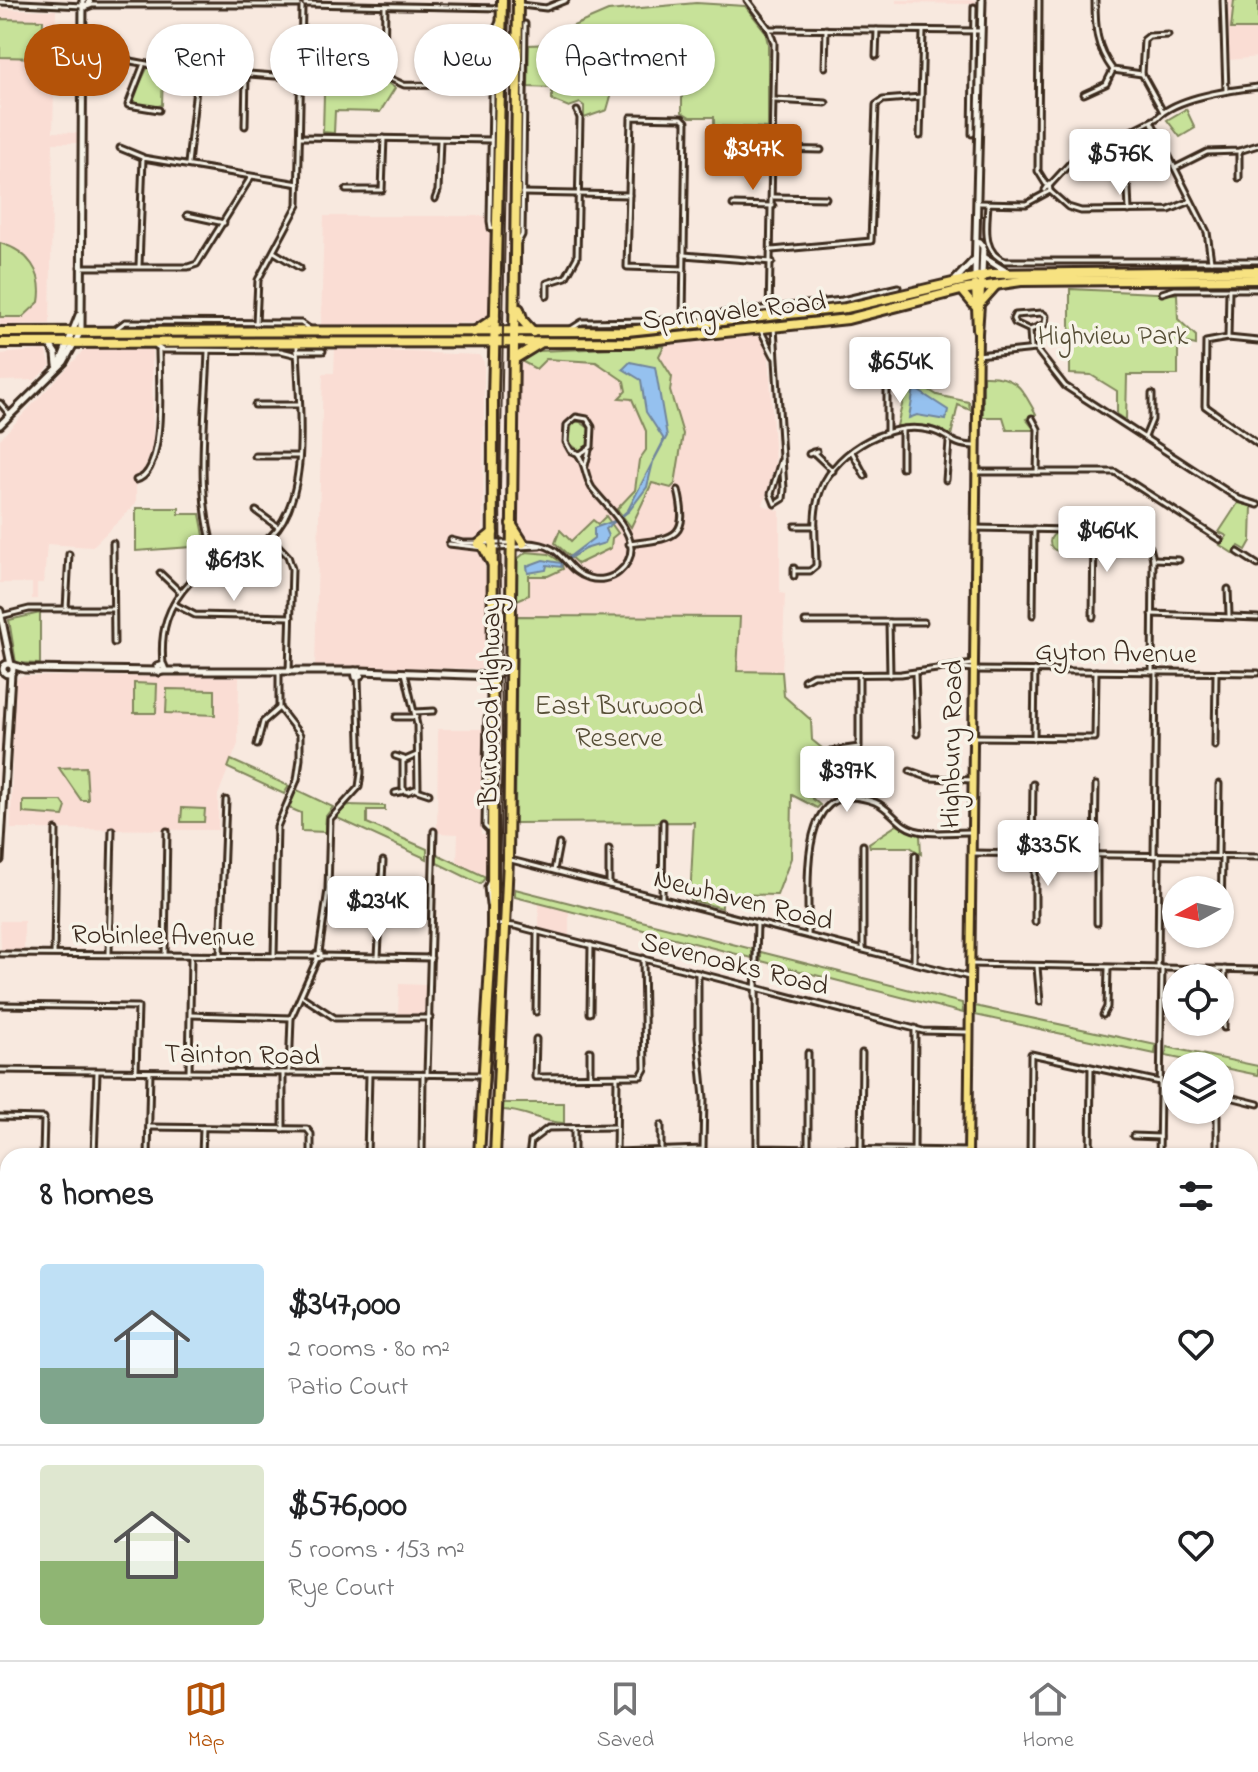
<!DOCTYPE html>
<meta charset="utf-8">
<style>
:root{--surface:#fff;--page:#f6f6f6;--text:#202124;--muted:#757577;--line:#e0e0e0;--accent:#b45309}
body{margin:0;font-family:"Indie Flower",sans-serif;background:var(--page);color:var(--text);height:100vh;display:flex;flex-direction:column;font-size:30px;white-space:nowrap}
*{box-sizing:border-box;margin:0}
p{font-size:26px;color:var(--muted)}
.icon{flex:none;width:44px;height:44px;fill:none;stroke:currentColor;stroke-width:2;stroke-linecap:round;stroke-linejoin:round}
.map{position:relative;flex:1;overflow:hidden}
.panel{position:absolute;left:0px;top:1148px;width:1258px;height:512px;display:flex;flex-direction:column;background:var(--surface);border-radius:24px 24px 0 0;box-shadow:0 2px 6px #0004}
.panel>*{flex:none}
.banner{position:absolute;left:24px;top:24px;width:800px;height:72px;display:flex;gap:16px}
.needle{width:52px;rotate:262deg}
.buttons{position:absolute;left:1162px;top:876px;display:grid;gap:16px}
.buttons a{display:grid;place-items:center;width:72px;height:72px;border-radius:50%;background:var(--surface);box-shadow:0 2px 6px #0004;font-size:40px}
.price{position:absolute;translate:-50% -68px;padding:0 18px;border-radius:8px;background:#fff;color:#222;font-size:26px;line-height:52px;filter:drop-shadow(0 2px 4px #0008)}
.price::after{content:'';position:absolute;left:50%;top:48px;width:24px;height:18px;margin-left:-12px;background:inherit;clip-path:polygon(0 0,100% 0,50% 100%)}
.price.active{background:var(--accent);color:#fff}
ul{padding:0;list-style:none}
li{display:flex;align-items:center;gap:24px;height:200px;padding:0 40px}
li+li{border-top:2px solid var(--line)}
li span{display:grid;place-items:center;flex:none;width:224px;height:160px;border-radius:8px;color:#555}
li>.icon{margin-inline-start:auto}
span .icon{width:96px;height:96px;fill:#fffc;stroke-width:1}
li b{font-size:34px}
h2{display:flex;justify-content:space-between;align-items:center;height:96px;padding:0 40px;font-size:34px}
.tag{padding:0 28px;border-radius:36px;background:var(--surface);box-shadow:0 2px 6px #0004;font-size:28px;line-height:72px}
.tag.active{background:var(--accent);color:#fff}
.menu{display:flex;justify-content:space-around;align-items:center;height:112px;border-top:2px solid var(--line);background:var(--surface);font-size:22px;color:var(--muted)}
.menu a{display:grid;justify-items:center;gap:4px}
.menu .active{color:var(--accent)}
.map>svg:first-child{display:block}
.built{fill:#faddd4}
.green{fill:#c7e299;stroke:#81865c;stroke-width:2}
.water{fill:#95c1ef;stroke:#71859b;stroke-width:2}
.lines{fill:none;stroke-linecap:round;stroke-linejoin:round}
.street-casing{stroke:#3b2a1e;stroke-width:9}
.secondary-casing{stroke:#3b2a1e;stroke-width:11}
.primary-casing{stroke:#3b2a1e;stroke-width:12}
.highway-casing{stroke:#3b2a1e;stroke-width:14}
.street{stroke:#f7f3e8;stroke-width:3}
.secondary{stroke:#f7f3e8;stroke-width:5}
.primary{stroke:#f7e281;stroke-width:6}
.highway{stroke:#f7e281;stroke-width:8}
.tram{stroke:#3b2a1e;stroke-width:2}
.labels{text-anchor:middle;stroke-width:7;stroke-linejoin:round;paint-order:stroke}
.street-label{font-size:28px;fill:#3b2a1e;stroke:#f7f3e8}
.park-label{font-size:28px;fill:#574f37;stroke:#f7f3e8}
</style>
<div class="map">
<svg width="1258" height="1660" viewBox="0 0 1258 1660">
<rect width="100%" height="100%" fill="#f8e9df"/>
<filter id="ink" filterUnits="userSpaceOnUse"><feTurbulence type="fractalNoise" baseFrequency=".0125" numOctaves="2"/><feDisplacementMap in="SourceGraphic" scale="16" xChannelSelector="R" yChannelSelector="G"/><feConvolveMatrix kernelMatrix="1 2 1 2 8 2 1 2 1" color-interpolation-filters="sRGB"/></filter>
<g filter="url(#ink)">
<g class="built">
<path d="M896,0H976L975,4L896,3Z"/>
<path d="M1228,0H1258V57L1229,60Z"/>
<path d="M0,9L56,10L53,132L77,133V143H53L50,324L0,325Z"/>
<path d="M324,216H486L491,233L489,316L477,323L321,325Z"/>
<path d="M757,336L762,339L769,358L775,465L763,505L780,511V593L785,594L782,672H737L739,617L517,616V558L528,551L527,539L519,532L516,488L518,372L523,356L537,351L657,346Z"/>
<path d="M152,349L153,446L143,472L136,475V504L92,547L47,544L44,583H37V599H32V583H0V439L84,350Z"/>
<path d="M335,349L479,355L484,362L483,555L489,595L490,665L487,669L315,666L323,373H334Z"/>
<path d="M45,350L51,365L35,380L0,381V354Z"/>
<path d="M22,676L239,677L238,744L218,795V830L11,829L13,681Z"/>
<path d="M438,729H483L481,834L487,835L486,877L457,864L458,834L437,833Z"/>
<path d="M539,904L569,911V937L539,930Z"/>
<path d="M0,921H24V950H1Z"/>
<path d="M399,984L427,985L425,1014L398,1016Z"/>
</g>
<g class="green">
<path d="M1234,0H1258V29H1231Z"/>
<path d="M696,3L745,6L765,31L768,44V128L714,126V117H690L682,112V87L613,89L607,110L584,118V106L580,103L569,107L552,100V88L528,87L529,45L550,44V36L608,11Z"/>
<path d="M0,19L43,20L42,58L0,57Z"/>
<path d="M151,60L167,61V72L163,73L162,105L155,107L130,104Z"/>
<path d="M306,79C328,84 364,95 385,81L395,88L380,112L335,111L334,133L323,132L324,94L327,88L306,82Z"/>
<path d="M1186,109L1195,128L1180,137L1167,120Z"/>
<path d="M0,243C28,251 44,272 39,302L23,317H0Z"/>
<path d="M1070,289L1177,294L1178,319L1196,336V345L1178,341V375H1127L1126,420L1117,414V391L1091,375L1070,374Z"/>
<path d="M664,346L659,356L672,377L670,391L683,434L675,484L671,488L652,483L631,527L617,509L635,490L639,460L646,450V431L632,399L619,398L626,391L624,381L596,362L546,359L536,369L523,362L522,357L537,351Z"/>
<path d="M867,369L898,370L937,395L969,402L970,410L958,405L951,436L930,426H897L908,380H869L861,386L862,373Z"/>
<path d="M983,376C1016,375 1021,387 1036,414L1026,419L1035,430H1007L1003,417H983Z"/>
<path d="M572,422H580L589,428V445L580,451L569,443Z"/>
<path d="M1238,503L1252,506L1251,541L1246,550L1239,546L1234,554L1220,545L1227,536L1219,532Z"/>
<path d="M136,508H179V514H200L206,546L136,551Z"/>
<path d="M606,516L618,533L612,538L611,548L578,564L555,543L560,530L571,541L593,520L598,524Z"/>
<circle cx="1059" cy="542" r="9"/>
<path d="M526,552L549,554L561,562L563,569L548,576H529V595L517,600L515,561Z"/>
<path d="M40,613V664L16,663L9,620Z"/>
<path d="M517,616L740,617L737,671L782,672L784,696L811,720L812,740L823,749L812,751V798L820,805L817,808L792,795L791,858L777,895L722,894V908L690,900L694,822L515,823Z"/>
<path d="M134,683L157,684L156,713H134Z"/>
<path d="M167,689L215,690V715L166,713Z"/>
<path d="M231,760L289,786L284,794L228,768Z"/>
<path d="M86,767L88,800H81L59,768Z"/>
<path d="M297,790L333,807L326,816L325,832L301,831V813L287,807Z"/>
<path d="M23,801H62L66,807L63,816L23,813Z"/>
<path d="M348,805L385,806V810H367V823L427,849V859L335,817Z"/>
<path d="M182,808L205,809L204,822H181Z"/>
<path d="M897,825L920,835L921,854L910,847H870L869,843Z"/>
<path d="M437,854L486,877L480,884L437,863Z"/>
<path d="M515,889L752,949V958L515,897Z"/>
<path d="M761,952L962,1003L963,1013L761,961Z"/>
<path d="M975,1006L1156,1045L1155,1054L975,1015Z"/>
<path d="M1167,1047L1258,1066V1075L1166,1056Z"/>
<path d="M502,1103H564V1123C542,1123 524,1110 502,1110Z"/>
<path d="M973,1652H1051L1052,1660H973Z"/>
</g>
<g class="water">
<path d="M630,362L655,367L667,436L653,462L647,487L629,511L605,529L608,536L605,543L585,549L562,563L561,567L547,565L546,570L528,573L527,566L543,560L561,563L594,538V528L617,520L628,510L663,442V438L646,412L641,380L623,369Z"/>
<path d="M914,388L948,410L946,420L917,415L909,418Z"/>
</g>
<g class="lines">
<defs>
<g id="street">
<path d="M747,0L769,29L774,43L769,316"/>
<path d="M1039,0L1038,171L1046,184"/>
<path d="M1095,0C1095,28 1096,47 1113,70L1142,74L1163,112"/>
<path d="M1223,0L1226,91"/>
<path d="M0,2L83,6"/>
<path d="M305,4L501,8"/>
<path d="M90,5H299"/>
<path d="M521,5L546,8L566,0"/>
<path d="M385,7L384,67L389,78L404,85L491,86"/>
<path d="M769,29L981,31"/>
<path d="M85,33L131,61L152,65"/>
<path d="M876,56L877,30"/>
<path d="M350,58L382,59"/>
<path d="M170,63L171,68L302,78"/>
<path d="M143,66L128,105L159,110"/>
<path d="M825,67L826,29"/>
<path d="M1142,74L1144,40L1149,36L1168,35"/>
<path d="M439,84L440,52"/>
<path d="M1084,94L1106,84L1113,70"/>
<path d="M775,100L826,103"/>
<path d="M1152,123L1207,232L1211,261"/>
<path d="M245,126L246,74"/>
<path d="M972,134L974,7"/>
<path d="M920,136L923,32"/>
<path d="M300,137L491,140"/>
<path d="M120,148L142,157"/>
<path d="M774,149L821,150"/>
<path d="M1239,151V178"/>
<path d="M734,153L774,154"/>
<path d="M188,164L198,69"/>
<path d="M1175,168L1207,152L1239,151L1258,145"/>
<path d="M1050,185L1073,160L1157,118C1175,98 1230,90 1258,87"/>
<path d="M1128,188L1129,211"/>
<path d="M346,190H382L384,138"/>
<path d="M1050,191L1068,207L1081,211L1169,210L1191,201"/>
<path d="M522,193L629,195"/>
<path d="M773,197L826,198"/>
<path d="M435,199L438,191L440,140"/>
<path d="M980,203L1026,204L1050,191L1049,184L1045,190"/>
<path d="M988,204C987,225 981,252 1005,261H1258"/>
<path d="M733,205L773,206"/>
<path d="M187,215L224,223"/>
<path d="M495,228H491L490,221L493,34L499,22"/>
<path d="M516,246L522,235L525,24"/>
<path d="M772,250L871,241L876,105L883,100L921,97"/>
<path d="M274,252L300,268"/>
<path d="M684,255L772,262"/>
<path d="M139,266L143,158L299,184"/>
<path d="M80,267H188L197,264L251,177"/>
<path d="M1162,293L1175,289H1258"/>
<path d="M547,296V283L566,277L577,257L580,118L577,111"/>
<path d="M1042,313L1046,316L1045,324L1030,330L1015,323L1013,319L1015,315Z"/>
<path d="M683,317L686,122L682,118L631,117L627,267L684,269"/>
<path d="M256,323L258,280L298,205L302,7"/>
<path d="M774,327L784,489L783,499L775,504L771,494L781,461"/>
<path d="M571,329L582,322L655,321L842,300L898,287"/>
<path d="M113,331L125,322L301,323L311,330"/>
<path d="M761,331L774,356"/>
<path d="M1030,331L1031,347"/>
<path d="M1228,338L1229,290"/>
<path d="M1258,341L1228,338L1206,342L1205,406L1258,444"/>
<path d="M156,346L162,350L281,351L297,355"/>
<path d="M208,351C206,417 193,504 219,564"/>
<path d="M297,351H323"/>
<path d="M977,355L1036,349L1065,386L1239,499L1258,505"/>
<path d="M887,381V433"/>
<path d="M0,403L10,415"/>
<path d="M255,405H298"/>
<path d="M576,417L587,419L592,427L591,447L580,454L571,451L566,442L567,425Z"/>
<path d="M1032,418L1038,429L1037,472"/>
<path d="M902,430V468"/>
<path d="M1145,437L1152,420V394"/>
<path d="M813,452L833,471"/>
<path d="M852,452L865,476"/>
<path d="M809,454L817,451"/>
<path d="M255,456H298"/>
<path d="M585,466L589,450"/>
<path d="M976,472H1115L1220,540"/>
<path d="M136,480C167,474 159,376 159,350"/>
<path d="M946,480L949,442"/>
<path d="M256,511L278,527"/>
<path d="M795,526H815"/>
<path d="M975,528L1125,531L1150,547L1153,559L1152,672"/>
<path d="M270,537L288,556L292,569L289,672"/>
<path d="M451,540L463,543H511"/>
<path d="M113,543L114,643"/>
<path d="M527,543C567,544 562,570 589,578C599,581 611,579 619,572C652,544 609,510 592,488C585,477 586,464 578,454"/>
<path d="M449,544L484,548"/>
<path d="M629,544C673,538 690,540 678,490"/>
<path d="M496,548L540,546"/>
<path d="M1238,552L1258,565"/>
<path d="M1153,559L1179,560"/>
<path d="M794,568V576"/>
<path d="M795,571H810L816,566C816,544 812,520 818,498C829,455 886,420 929,430C950,434 948,445 974,446"/>
<path d="M160,573L180,592"/>
<path d="M1228,589L1229,615"/>
<path d="M174,604L195,615L291,617"/>
<path d="M66,609L69,554"/>
<path d="M1152,614L1258,618"/>
<path d="M1033,615L1034,529"/>
<path d="M1,616L29,609H112"/>
<path d="M1093,617L1094,530"/>
<path d="M805,622H924"/>
<path d="M889,622L890,675"/>
<path d="M163,664C160,631 167,606 191,581C216,566 250,556 271,536C313,495 298,401 297,346"/>
<path d="M952,667L973,669"/>
<path d="M974,670L1258,673"/>
<path d="M405,673L417,725L418,788L407,792L403,788V761L417,755"/>
<path d="M915,674L917,734"/>
<path d="M804,680L813,675L901,674L973,664"/>
<path d="M415,712L434,711"/>
<path d="M396,717H416"/>
<path d="M972,737L1095,738L1096,671"/>
<path d="M1034,738L1035,670"/>
<path d="M257,745L263,722L279,708"/>
<path d="M1215,746L1216,674"/>
<path d="M831,751L859,747V676"/>
<path d="M395,756L404,759"/>
<path d="M910,771L930,778L972,780"/>
<path d="M417,790L429,794"/>
<path d="M395,793L405,791"/>
<path d="M490,831L485,826L487,718L492,715"/>
<path d="M609,849V885"/>
<path d="M1032,852L1033,784"/>
<path d="M971,853L1258,857"/>
<path d="M1095,853L1096,785"/>
<path d="M1097,855V923"/>
<path d="M1154,856L1156,672"/>
<path d="M1218,856L1219,784"/>
<path d="M511,860L969,977"/>
<path d="M554,870L559,844"/>
<path d="M662,898L663,822"/>
<path d="M489,905L487,887L491,879"/>
<path d="M1035,922V854"/>
<path d="M492,924L515,926L923,1031L967,1032"/>
<path d="M1221,925L1222,857"/>
<path d="M808,935C810,890 794,772 875,802C887,807 893,817 904,825C921,837 949,832 970,832"/>
<path d="M863,949V845"/>
<path d="M319,952L328,890L330,819L359,787L361,773L358,677"/>
<path d="M54,953L56,830"/>
<path d="M109,953L112,830"/>
<path d="M0,954L315,956"/>
<path d="M165,954L167,831"/>
<path d="M220,954L226,800"/>
<path d="M274,955L277,827L297,780L300,759V735L279,708V672"/>
<path d="M323,956L431,958"/>
<path d="M378,957L383,861"/>
<path d="M914,963L915,855"/>
<path d="M970,964L1258,970"/>
<path d="M1037,967L1040,1002"/>
<path d="M1158,968L1159,856"/>
<path d="M756,973L757,1148L968,1151"/>
<path d="M303,997L335,1018H430"/>
<path d="M755,997L757,923"/>
<path d="M0,1005L138,1007L136,1071"/>
<path d="M536,1012L537,932"/>
<path d="M590,1013L591,945"/>
<path d="M191,1015L291,1018"/>
<path d="M1103,1015L1107,1007L1108,968"/>
<path d="M1224,1028L1225,969"/>
<path d="M536,1039L535,1077L641,1076L645,1069L643,958"/>
<path d="M590,1051V1076"/>
<path d="M0,1070L480,1075"/>
<path d="M189,1072L191,956"/>
<path d="M289,1073L291,1018L317,959L321,958V953L316,954L317,959"/>
<path d="M427,1075L434,831"/>
<path d="M1220,1098L1226,1096L1258,1104"/>
<path d="M0,1117L44,1118L43,1156"/>
<path d="M661,1125V1152"/>
<path d="M149,1127L307,1129L311,1134V1156"/>
<path d="M283,1129V1073"/>
<path d="M1133,1136L1159,1137"/>
<path d="M808,1150V1053"/>
<path d="M861,1150L862,1053"/>
<path d="M914,1151L915,1028"/>
<path d="M616,1152L703,1149L704,1098L698,1037V973"/>
<path d="M94,1156L97,1072"/>
<path d="M148,1156L150,1072"/>
<path d="M202,1156L203,1128"/>
<path d="M367,1156L369,1075"/>
<path d="M422,1156L423,1076"/>
<path d="M529,1156L531,1141L548,1128L616,1127"/>
<path d="M574,1156V1128"/>
<path d="M616,1156L617,1077"/>
<path d="M1030,1156L1031,1054L1160,1082"/>
<path d="M1090,1156L1091,1068"/>
<path d="M1159,1156L1162,969"/>
<path d="M1217,1156V1110"/>
<path d="M1250,1292V1265"/>
<path d="M0,1379H8"/>
<path d="M1250,1421L1258,1422"/>
<path d="M0,1436H8"/>
<path d="M0,1471L1,1436"/>
<path d="M1250,1480H1258"/>
<path d="M0,1518H8"/>
<path d="M1250,1613L1258,1611"/>
<path d="M1238,1652V1660"/>
<path d="M289,1660L292,1652"/>
<path d="M334,1660V1652"/>
<path d="M388,1660V1652"/>
<path d="M677,1660V1652"/>
<path d="M727,1660V1652"/>
<path d="M771,1660L784,1652"/>
<path d="M861,1660V1652"/>
<path d="M911,1660V1652"/>
<path d="M1054,1660V1652"/>
<path d="M1089,1660V1652"/>
<path d="M1138,1660L1144,1652"/>
<path d="M1185,1660L1186,1652"/>
</g>
<g id="secondary">
<path d="M84,7L90,5L89,0"/>
<path d="M979,242L983,247L982,275"/>
<path d="M983,257L1007,272"/>
<path d="M975,276L982,0"/>
<path d="M956,279L974,260"/>
<path d="M48,342L56,354L57,365"/>
<path d="M60,363L79,315"/>
<path d="M0,425L64,362L81,331L83,0"/>
<path d="M0,611L11,665"/>
<circle cx="8" cy="669" r="5"/>
<path d="M12,665L25,669L158,671"/>
<path d="M163,665L165,670L160,672L157,667Z"/>
<path d="M164,671H355"/>
<path d="M355,671H360L361,675L356,677Z"/>
<path d="M361,671L495,676L508,664"/>
<path d="M0,860L11,673"/>
<path d="M177,1660V1652"/>
</g>
<g id="primary">
<path d="M975,285L977,329"/>
<path d="M961,290L975,307"/>
<path d="M982,302L998,284"/>
<path d="M968,1156L978,333L982,275"/>
<path d="M0,1205L8,1208"/>
<path d="M0,1210L8,1213"/>
<path d="M1250,1265H1258"/>
<path d="M961,1660L962,1652"/>
</g>
<g id="highway">
<path d="M519,309L523,321L533,332"/>
<path d="M0,332L627,331L846,308L991,274L1258,271"/>
<path d="M474,332L495,318"/>
<path d="M0,343L630,342L848,319L961,290L1021,281L1258,279"/>
<path d="M514,359L540,343"/>
<path d="M511,524L523,543"/>
<path d="M479,544L493,533"/>
<path d="M484,548L493,565"/>
<path d="M479,1156L492,931L493,400L502,0"/>
<path d="M495,1156L508,859L518,0"/>
<path d="M474,1660V1652"/>
<path d="M484,1660V1652"/>
</g>
</defs>
<use href="#street" class="street-casing"/>
<use href="#secondary" class="secondary-casing"/>
<use href="#primary" class="primary-casing"/>
<use href="#highway" class="highway-casing"/>
<use href="#street" class="street"/>
<use href="#secondary" class="secondary"/>
<use href="#primary" class="primary"/>
<use href="#highway" class="highway"/>
<g class="tram">
<path d="M484,1156L497,981L502,738L500,489L509,0"/>
<path d="M476,1660L477,1652"/>
</g>
</g>
</g>
<g class="labels">
<g class="street-label">
<text transform="translate(734 309) rotate(-6)" y="10">Springvale Road</text>
<text transform="translate(1116 651) rotate(1)" y="10">Gyton Avenue</text>
<text transform="translate(488 701) rotate(-89)" y="10">Burwood Highway</text>
<text transform="translate(950 744) rotate(-89)" y="10">Highbury Road</text>
<text transform="translate(744 898) rotate(14)" y="10">Newhaven Road</text>
<text transform="translate(163 934) rotate(1)" y="10">Robinlee Avenue</text>
<text transform="translate(735 962) rotate(14)" y="10">Sevenoaks Road</text>
<text transform="translate(242 1053) rotate(1)" y="10">Tainton Road</text>
</g>
<g class="park-label">
<text x="1113" y="344">Highview Park</text>
<text x="619" y="714">East Burwood<tspan x="619" dy="32">Reserve</tspan></text>
</g>
</g>
</svg>
<div class="buttons">
<a><svg class="needle" viewBox="-14 -14 28 28"><path d="M0-13l5 13h-10z" fill="#e53935"/><path d="M0 13l5-13h-10z" fill="#757577"/></svg></a>
<a><svg class="icon" aria-label="locate" viewBox="0 0 24 24"><circle cx="12" cy="12" r="6"/><path d="M12 2v4M12 18v4M2 12h4M18 12h4"/></svg></a>
<a><svg class="icon" aria-label="layers" viewBox="0 0 24 24"><path d="M12 4l9 5-9 5-9-5zM3 14l9 5 9-5"/></svg></a>
</div>
<b class="price active" style="left:753px;top:192px">$347K</b>
<b class="price" style="left:1120px;top:197px">$576K</b>
<b class="price" style="left:900px;top:405px">$654K</b>
<b class="price" style="left:1107px;top:574px">$464K</b>
<b class="price" style="left:234px;top:603px">$613K</b>
<b class="price" style="left:847px;top:814px">$397K</b>
<b class="price" style="left:1048px;top:888px">$335K</b>
<b class="price" style="left:377px;top:944px">$234K</b>
<div class="banner">
<a class="tag active">Buy</a>
<a class="tag">Rent</a>
<a class="tag">Filters</a>
<a class="tag">New</a>
<a class="tag">Apartment</a>
</div>
<section class="panel">
<h2>8 homes<svg class="icon" aria-label="filters" viewBox="0 0 24 24"><path d="M4 7h16M4 17h16"/><circle cx="9" cy="7" r="2"/><circle cx="15" cy="17" r="2"/></svg></h2>
<ul>
<li><span style="background:linear-gradient(#bfe0f5 65%,#7fa58c 0)"><svg class="icon" aria-label="home" viewBox="0 0 24 24"><path d="M3 11l9-7 9 7M6 9v11h12V9"/></svg></span><div><b>$347,000</b><p>2 rooms · 80 m²</p><p>Patio Court</p></div><svg class="icon" aria-label="heart" viewBox="0 0 24 24"><path d="M12 20l-8-8c-3-5 5-10 8-4 3-6 11-1 8 4z"/></svg></li>
<li><span style="background:linear-gradient(#dfe7d0 60%,#8fb573 0)"><svg class="icon" aria-label="home" viewBox="0 0 24 24"><path d="M3 11l9-7 9 7M6 9v11h12V9"/></svg></span><div><b>$576,000</b><p>5 rooms · 153 m²</p><p>Rye Court</p></div><svg class="icon" aria-label="heart" viewBox="0 0 24 24"><path d="M12 20l-8-8c-3-5 5-10 8-4 3-6 11-1 8 4z"/></svg></li>
</ul>
</section>
</div>
<nav class="menu">
<a class="active"><svg class="icon" aria-label="map" viewBox="0 0 24 24"><path d="M3 6l6-2 6 2 6-2v14l-6 2-6-2-6 2zM9 4v14M15 6v14"/></svg>Map</a>
<a><svg class="icon" aria-label="saved" viewBox="0 0 24 24"><path d="M7 4h10v16l-5-4-5 4z"/></svg>Saved</a>
<a><svg class="icon" aria-label="home" viewBox="0 0 24 24"><path d="M3 11l9-7 9 7M6 9v11h12V9"/></svg>Home</a>
</nav>
